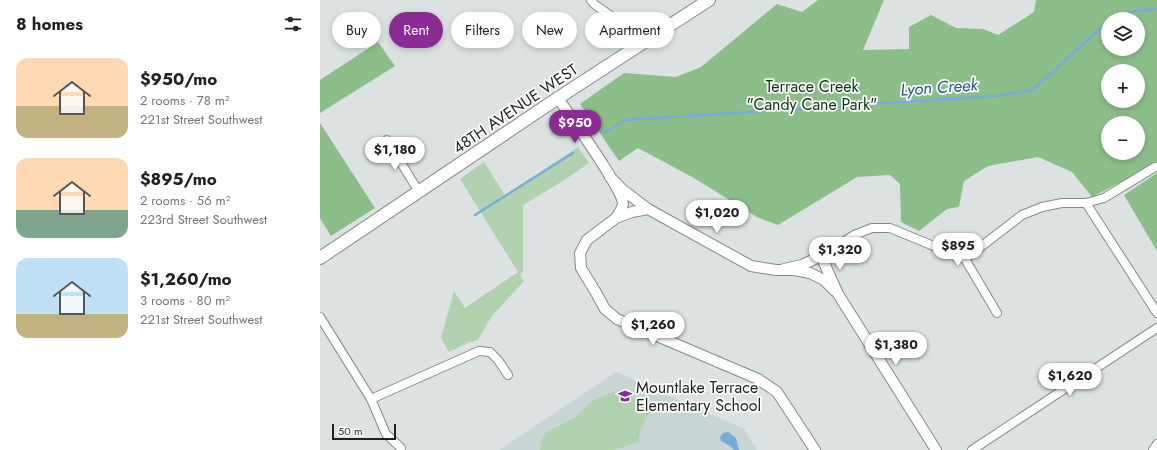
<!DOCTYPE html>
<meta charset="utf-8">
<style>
:root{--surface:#fff;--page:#f6f6f6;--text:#202124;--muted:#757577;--accent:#8b2b94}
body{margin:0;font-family:Jost,sans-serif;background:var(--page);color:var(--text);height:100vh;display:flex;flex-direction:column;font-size:15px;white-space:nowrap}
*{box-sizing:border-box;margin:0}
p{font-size:13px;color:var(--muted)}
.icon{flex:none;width:22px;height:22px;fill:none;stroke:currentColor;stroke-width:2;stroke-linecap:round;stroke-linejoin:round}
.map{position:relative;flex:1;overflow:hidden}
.sheet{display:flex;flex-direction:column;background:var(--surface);width:320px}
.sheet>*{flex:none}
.top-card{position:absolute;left:12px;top:12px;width:380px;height:36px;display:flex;gap:8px}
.fabs{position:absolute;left:781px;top:12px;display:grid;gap:8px}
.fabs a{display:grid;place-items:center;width:44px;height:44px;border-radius:50%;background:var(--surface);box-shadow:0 2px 6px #0003;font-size:20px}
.scale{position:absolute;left:12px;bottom:10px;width:64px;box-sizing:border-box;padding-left:4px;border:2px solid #1f2121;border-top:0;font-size:11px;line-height:14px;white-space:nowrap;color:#1f2121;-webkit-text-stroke:3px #fff;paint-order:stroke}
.price{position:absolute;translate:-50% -34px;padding:0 9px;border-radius:14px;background:#fff;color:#222;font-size:13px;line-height:26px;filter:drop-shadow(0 1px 2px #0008)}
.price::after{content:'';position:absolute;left:50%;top:24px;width:12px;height:9px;margin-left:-6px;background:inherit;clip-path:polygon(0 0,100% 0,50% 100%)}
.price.on{background:var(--accent);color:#fff}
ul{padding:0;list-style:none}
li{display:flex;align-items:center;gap:12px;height:100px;padding:0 16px}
li span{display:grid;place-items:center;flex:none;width:112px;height:80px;border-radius:12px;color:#555}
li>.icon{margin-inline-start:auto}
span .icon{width:48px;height:48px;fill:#fffc;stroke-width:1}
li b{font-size:17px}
h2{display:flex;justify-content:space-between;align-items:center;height:48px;padding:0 16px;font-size:17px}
.tag{padding:0 14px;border-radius:18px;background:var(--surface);box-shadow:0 2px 6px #0003;font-size:14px;line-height:36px}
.tag.on{background:var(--accent);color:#fff}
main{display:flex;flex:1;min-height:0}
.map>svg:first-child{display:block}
.built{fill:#c7d5d5}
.green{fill:#b1d2af}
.forest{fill:#8cbe8a;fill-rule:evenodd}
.water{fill:#77acdc}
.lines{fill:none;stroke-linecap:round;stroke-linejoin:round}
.stream{stroke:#77acdc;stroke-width:2.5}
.minor-casing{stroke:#848a8a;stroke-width:10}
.tertiary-casing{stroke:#848a8a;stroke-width:12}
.secondary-casing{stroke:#848a8a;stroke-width:14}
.minor{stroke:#fff;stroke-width:8}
.tertiary{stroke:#fff;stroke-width:10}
.secondary{stroke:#fff;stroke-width:12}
.labels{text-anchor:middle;stroke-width:3.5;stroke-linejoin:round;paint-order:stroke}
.park-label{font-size:16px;fill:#033b08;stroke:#fff}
.street-label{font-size:16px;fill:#1f2121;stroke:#fff}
.poi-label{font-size:16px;fill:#1f2121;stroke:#fff;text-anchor:start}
.water-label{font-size:17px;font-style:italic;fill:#215988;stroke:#fff}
</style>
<main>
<section class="sheet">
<h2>8 homes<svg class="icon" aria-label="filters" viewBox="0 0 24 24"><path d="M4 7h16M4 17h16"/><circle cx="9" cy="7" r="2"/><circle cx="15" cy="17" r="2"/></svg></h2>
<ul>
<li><span style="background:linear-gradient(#ffd9b3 60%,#c2b280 0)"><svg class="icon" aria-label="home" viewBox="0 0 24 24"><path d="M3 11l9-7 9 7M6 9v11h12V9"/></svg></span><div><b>$950/mo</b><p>2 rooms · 78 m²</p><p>221st Street Southwest</p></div></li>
<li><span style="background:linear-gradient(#ffd9b3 65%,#7fa58c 0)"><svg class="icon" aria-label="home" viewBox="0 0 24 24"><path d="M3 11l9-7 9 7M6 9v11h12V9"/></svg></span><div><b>$895/mo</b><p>2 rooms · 56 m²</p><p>223rd Street Southwest</p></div></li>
<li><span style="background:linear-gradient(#bfe0f5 70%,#c2b280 0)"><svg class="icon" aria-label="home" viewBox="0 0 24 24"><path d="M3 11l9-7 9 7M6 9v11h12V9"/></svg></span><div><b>$1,260/mo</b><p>3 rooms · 80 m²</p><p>221st Street Southwest</p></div></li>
</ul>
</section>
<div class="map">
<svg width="837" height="450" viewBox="0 0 837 450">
<rect width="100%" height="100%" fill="#dce2e2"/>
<path class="built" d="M296,372L424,429L437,450H179Z"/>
<g class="green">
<path d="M258,147L269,163L246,179L203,205V271L200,275L204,281L172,316L158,340L148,343L129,352L121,338L134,291L145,308L198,272L140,179L164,162L185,195Z"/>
<path d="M293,392C311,395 318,398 331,411L321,428L318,442L294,450H220C220,429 240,427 254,418C261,413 266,405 273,401C279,397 287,395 293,392Z"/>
</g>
<g class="forest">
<path d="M498,0H564L543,50L589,49V27L611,15L636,28L663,29L678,35L714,12L716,0H837V163L772,197L752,172L718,157L668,166L644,181L639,207L627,209L599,231L581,222L580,184L570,175L537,177L458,225L437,217L374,178L318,148L299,161L260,104L304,73L356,77L381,67L457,4L482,12ZM788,19H818V49H788ZM788,71H818V101H788ZM788,123H818V153H788Z"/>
<path d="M58,42L75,66L0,113V80Z"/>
<path d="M0,123L55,208L11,236L0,218Z"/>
<path d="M837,173V251L804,195Z"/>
</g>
<path class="water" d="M408,432L416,438L419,450H414L410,446L401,441L400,437L403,433Z"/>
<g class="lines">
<g class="stream">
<path d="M794,19L816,11L837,9"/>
<path d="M284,133L305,120L675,96L713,90L788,21"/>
<path d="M155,215L253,153"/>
</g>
<defs>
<g id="minor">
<path d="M271,0L274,4L298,21L318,47"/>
<path d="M67,140L99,192"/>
<path d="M766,203L837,313"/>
<path d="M501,256L534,235L552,228H570L645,259L702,215L722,207L742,203H766L784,198L835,167"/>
<path d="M645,259L677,313"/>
<path d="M0,317L51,399L66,434L81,448"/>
<path d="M51,399L159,351L170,352L178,360L188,375"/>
<path d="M652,450L837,328"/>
<path d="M833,450L837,444"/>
</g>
<g id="tertiary">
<path d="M238,98C249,115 303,189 303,204C302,209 299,213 296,218"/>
<path d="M290,177L303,190L328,209L431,266L456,270H474L490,273L504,280L515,291"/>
<path d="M328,209L312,212L296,218L267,240L260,253L261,268L275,291L285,309L297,319L438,379L457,392L495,450"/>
<path d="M464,269L482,265L501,256L518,294L616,450"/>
</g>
<path id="secondary" d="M0,258L238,98L389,0"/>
</defs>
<use href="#minor" class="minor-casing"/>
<use href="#tertiary" class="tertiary-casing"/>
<use href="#secondary" class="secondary-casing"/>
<use href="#minor" class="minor"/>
<use href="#tertiary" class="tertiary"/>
<use href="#secondary" class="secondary"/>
</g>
<defs>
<symbol id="school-bare" viewBox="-9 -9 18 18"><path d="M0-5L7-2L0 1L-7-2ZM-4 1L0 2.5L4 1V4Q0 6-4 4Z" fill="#8b2b94" stroke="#fff" stroke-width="2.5" paint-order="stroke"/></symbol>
</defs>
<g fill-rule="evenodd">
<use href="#school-bare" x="295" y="386" width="20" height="20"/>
</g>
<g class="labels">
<g class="park-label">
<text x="492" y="92">Terrace Creek<tspan x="492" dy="18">"Candy Cane Park"</tspan></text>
</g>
<g class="street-label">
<text transform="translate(195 108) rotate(-34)" y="6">48TH AVENUE WEST</text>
</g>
<g class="poi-label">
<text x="316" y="393">Mountlake Terrace<tspan x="316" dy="18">Elementary School</tspan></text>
</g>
<g class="water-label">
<text transform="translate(619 87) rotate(-4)" y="6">Lyon Creek</text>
</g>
</g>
</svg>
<div class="fabs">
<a><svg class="icon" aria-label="layers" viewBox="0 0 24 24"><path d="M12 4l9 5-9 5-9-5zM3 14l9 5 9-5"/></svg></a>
<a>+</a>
<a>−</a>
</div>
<div class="scale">50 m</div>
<b class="price on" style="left:255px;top:144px">$950</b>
<b class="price" style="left:75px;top:171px">$1,180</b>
<b class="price" style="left:397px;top:234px">$1,020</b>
<b class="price" style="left:638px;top:267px">$895</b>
<b class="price" style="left:520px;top:271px">$1,320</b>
<b class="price" style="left:333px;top:346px">$1,260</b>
<b class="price" style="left:576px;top:366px">$1,380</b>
<b class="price" style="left:750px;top:397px">$1,620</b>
<div class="top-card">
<a class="tag">Buy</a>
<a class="tag on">Rent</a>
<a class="tag">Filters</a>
<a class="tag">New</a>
<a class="tag">Apartment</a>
</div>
</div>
</main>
